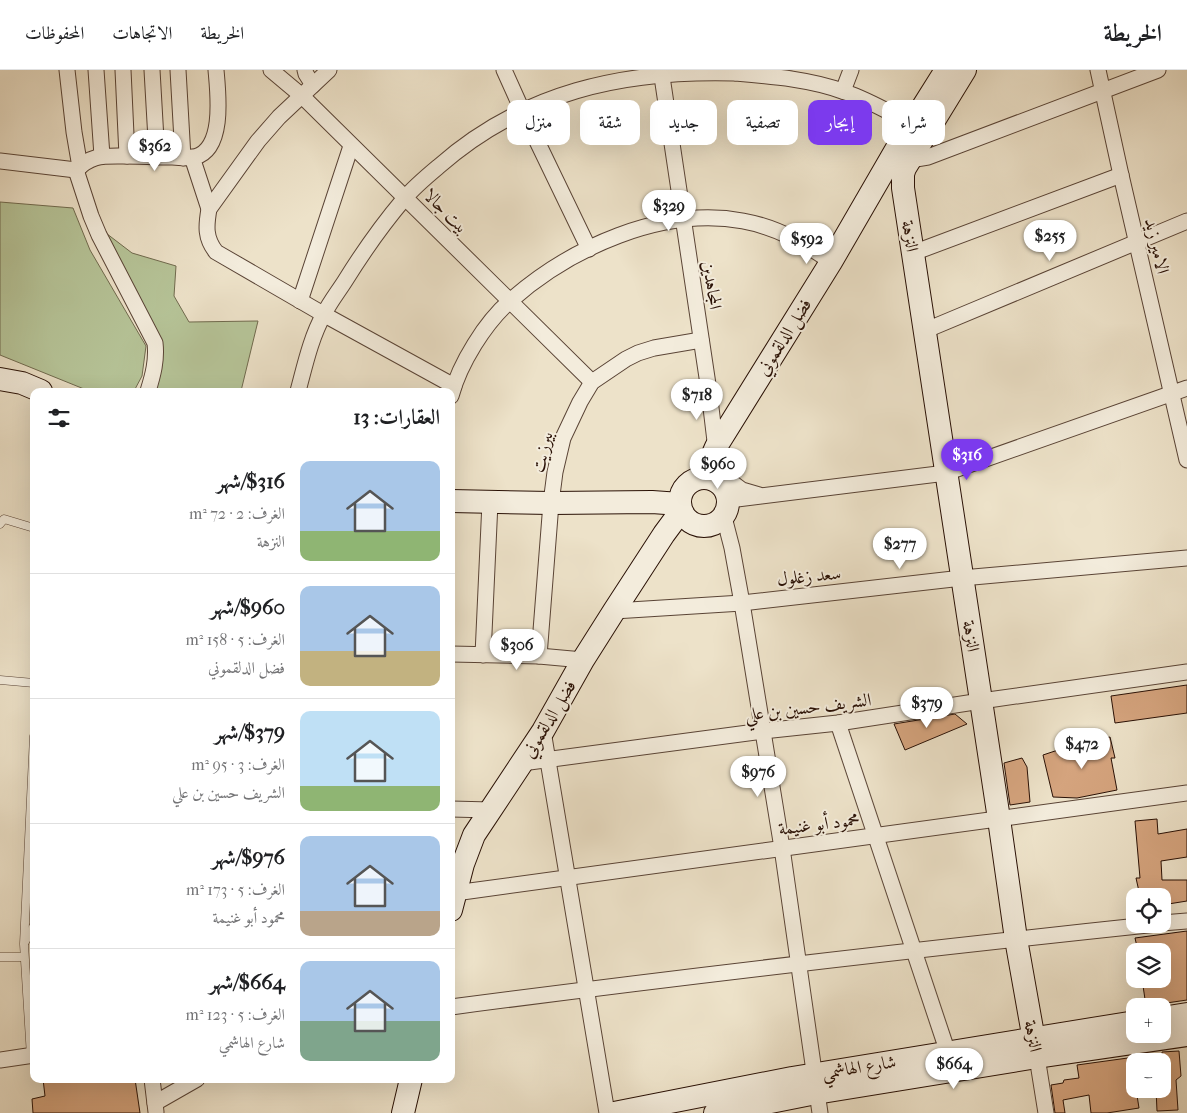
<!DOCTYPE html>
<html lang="ar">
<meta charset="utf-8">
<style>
:root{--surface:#fff;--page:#f6f6f6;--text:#202124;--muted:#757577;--line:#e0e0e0;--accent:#7c3aed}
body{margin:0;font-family:"IM FELL French Canon",Amiri,serif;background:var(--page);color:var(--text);direction:rtl;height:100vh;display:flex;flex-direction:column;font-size:19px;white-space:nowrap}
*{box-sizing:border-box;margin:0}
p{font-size:16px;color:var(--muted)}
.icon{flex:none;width:28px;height:28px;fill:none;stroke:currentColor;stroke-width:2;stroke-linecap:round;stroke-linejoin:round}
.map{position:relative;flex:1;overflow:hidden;direction:ltr}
.details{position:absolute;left:30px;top:318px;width:425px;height:695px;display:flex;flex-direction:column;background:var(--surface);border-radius:10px;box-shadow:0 5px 20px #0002;direction:rtl}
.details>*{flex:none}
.guide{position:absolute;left:470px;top:30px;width:475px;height:45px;direction:rtl;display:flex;gap:10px}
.fabs{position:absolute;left:1126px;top:818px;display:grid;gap:10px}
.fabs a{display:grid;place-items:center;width:45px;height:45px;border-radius:10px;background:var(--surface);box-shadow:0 5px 20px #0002;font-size:25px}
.price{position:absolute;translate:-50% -42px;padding:0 11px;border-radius:18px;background:#fff;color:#222;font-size:16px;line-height:32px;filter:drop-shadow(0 1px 2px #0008)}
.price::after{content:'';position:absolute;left:50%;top:30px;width:15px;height:11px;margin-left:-8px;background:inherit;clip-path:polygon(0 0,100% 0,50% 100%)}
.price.current{background:var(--accent);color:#fff}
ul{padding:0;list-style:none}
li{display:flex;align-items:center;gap:15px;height:125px;padding:0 15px}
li+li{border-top:1px solid var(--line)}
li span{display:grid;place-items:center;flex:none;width:140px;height:100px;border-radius:10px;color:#555}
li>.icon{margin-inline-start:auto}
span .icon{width:60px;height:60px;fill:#fffc;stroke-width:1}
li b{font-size:21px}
h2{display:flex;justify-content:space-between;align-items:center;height:60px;padding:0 15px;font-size:21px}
.pill{padding:0 18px;border-radius:10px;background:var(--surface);box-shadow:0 5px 20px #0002;font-size:18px;line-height:45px}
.pill.current{background:var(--accent);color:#fff}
header{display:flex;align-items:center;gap:30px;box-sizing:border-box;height:70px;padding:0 25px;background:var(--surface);border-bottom:1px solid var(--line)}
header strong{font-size:24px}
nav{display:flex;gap:28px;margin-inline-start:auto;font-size:18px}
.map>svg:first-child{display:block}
.green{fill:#b6c498;stroke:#706a4e}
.building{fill:#d5a47e;stroke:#291005}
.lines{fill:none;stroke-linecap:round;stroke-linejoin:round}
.lane-casing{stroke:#5a4436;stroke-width:9}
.street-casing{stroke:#5a4436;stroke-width:17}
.secondary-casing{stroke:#291005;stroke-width:24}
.lane{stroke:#f3ecdc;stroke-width:8}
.street{stroke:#f3ecdc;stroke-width:15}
.secondary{stroke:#f3ecdc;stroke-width:22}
.labels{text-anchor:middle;stroke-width:4;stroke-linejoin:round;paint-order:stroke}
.street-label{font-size:18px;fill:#291005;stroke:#f3ecdc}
</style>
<header>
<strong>الخريطة</strong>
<nav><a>الخريطة</a><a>الاتجاهات</a><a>المحفوظات</a></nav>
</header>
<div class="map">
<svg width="1187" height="1043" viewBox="0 0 1187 1043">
<rect width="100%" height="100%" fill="#ede2c9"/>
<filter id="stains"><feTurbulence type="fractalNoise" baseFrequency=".004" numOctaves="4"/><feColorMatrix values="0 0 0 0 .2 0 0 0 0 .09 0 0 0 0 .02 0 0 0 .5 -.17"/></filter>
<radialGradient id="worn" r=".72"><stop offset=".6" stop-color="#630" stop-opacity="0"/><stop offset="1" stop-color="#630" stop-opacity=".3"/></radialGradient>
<g class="green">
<path d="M0,132L73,138L90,180L146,276L142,306L134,321H89L0,285Z"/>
<path d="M98,157L132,183L176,196L174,226L189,252L258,251L241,321H150L155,273Z"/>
</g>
<g class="building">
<path d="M1187,615V643L1115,653L1111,626Z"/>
<path d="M955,644L967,654L905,680L894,654Z"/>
<path d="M1110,667L1115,688H1111L1117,720L1077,728L1053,727L1043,685L1064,678Z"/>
<path d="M1022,688L1027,697L1030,732L1010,735L1004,693Z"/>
<path d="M1157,749L1158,764L1187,759V787L1161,791L1162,810H1187V831L1162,835V826H1140L1136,808H1140L1135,751Z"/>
<path d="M1187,861V930L1146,936L1142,909H1162V881H1138L1135,868Z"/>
<path d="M1179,981L1181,1006L1176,1010L1178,1040L1157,1041L1156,1019H1162V982Z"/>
<path d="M1135,987V1019H1136L1139,1038L1107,1043H1091L1089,1025L1063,1030L1065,1043H1055L1051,1015L1063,1013L1064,1010L1079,1008L1077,995Z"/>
<path d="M43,1009H135L140,1043H33L32,1029L45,1026Z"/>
</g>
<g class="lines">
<defs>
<g id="lane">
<path d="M0,454L4,449L34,458"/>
<path d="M0,610L34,613"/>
<path d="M25,872L34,855"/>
<path d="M0,887H24"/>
<path d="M31,986L24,874L34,666"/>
</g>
<g id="street">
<path d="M67,0L74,62L80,97"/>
<path d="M96,0L102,86"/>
<path d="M123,0L127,86"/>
<path d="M152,0L157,87"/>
<path d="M178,0L183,88"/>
<path d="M271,0L302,26L592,312"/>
<path d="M305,0L306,4L313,15"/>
<path d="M329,0L279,47L258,71L209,139C206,156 205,168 216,182L323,244L454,316"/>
<path d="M504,0L522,40L589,179"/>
<path d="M661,0L709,321L717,388L723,399L730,411L742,420L759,425"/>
<path d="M1098,0L1121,105L1187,390"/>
<path d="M843,21L851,0"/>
<path d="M192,87L209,139"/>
<path d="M910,90L928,87L1158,0"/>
<path d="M0,91L76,100C92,85 101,86 122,86C139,86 155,87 172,87C179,87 188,89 195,87C225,79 218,23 216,0"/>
<path d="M76,100L91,146L99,165L155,273C157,290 153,305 148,321"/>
<path d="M913,183L1121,105"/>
<path d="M300,231L351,76"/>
<path d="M924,261L1187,151"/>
<path d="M298,321C305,295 311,267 324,244C330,232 338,222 345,211C363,182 382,155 404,129C414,117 426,107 438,97C523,22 623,0 734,3C770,6 811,9 845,22C869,30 890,43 912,54"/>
<path d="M451,326C460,293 485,253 510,231C570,178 662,136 743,151C776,157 804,172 831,192"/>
<path d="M729,430L946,403L1187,318"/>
<path d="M724,447L732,478L742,533L782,778L820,1043"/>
<path d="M614,541L742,533L962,508L1187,488"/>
<path d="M451,584L539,586L583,590"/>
<path d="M483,585L490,432"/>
<path d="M539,586L551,433L555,402L563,368L580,332L592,312L626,289L638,283L654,278L701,270"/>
<path d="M838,653L948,983"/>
<path d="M543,661L607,1043"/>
<path d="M522,693L763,661L838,653L981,631L1187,602"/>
<path d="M451,739L491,740"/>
<path d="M455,823L1187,723"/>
<path d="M1162,853L1187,851"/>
<path d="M451,937C686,906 921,879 1157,854"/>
<path d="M1037,987L1046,1043"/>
<path d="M0,990L34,985"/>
<path d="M152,1009L156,1042"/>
<path d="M155,1033L197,1009"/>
</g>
<g id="secondary">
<path d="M965,0L905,98L903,104V118L999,749L1016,869L1037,987"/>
<path d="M0,309L22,313L41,321"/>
<path d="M703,407L716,377L831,192L897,78L946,0"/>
<circle cx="704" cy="432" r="24"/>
<path d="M451,431L551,433L652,432L680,434"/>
<path d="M451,840L463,794L474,765L543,661L583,590L614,541L664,464L681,441"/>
<path d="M1162,948L1187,944"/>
<path d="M403,1043L411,1009"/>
<path d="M614,1043L792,1008L1135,952"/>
<path d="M715,1043L816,1023L1037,987L1187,965"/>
</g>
</defs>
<use href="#lane" class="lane-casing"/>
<use href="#street" class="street-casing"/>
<use href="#secondary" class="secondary-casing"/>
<use href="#lane" class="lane"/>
<use href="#street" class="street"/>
<use href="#secondary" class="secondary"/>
</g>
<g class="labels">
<g class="street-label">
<text transform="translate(446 141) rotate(45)" y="6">بيت جالا</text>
<text transform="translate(910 166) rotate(81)" y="6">النزهة</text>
<text transform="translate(1157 176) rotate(77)" y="6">الامير زيد</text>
<text transform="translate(712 215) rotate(81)" y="6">المجاهدين</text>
<text transform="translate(784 267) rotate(-58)" y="6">فضل الدلقموني</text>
<text transform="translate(542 382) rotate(-76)" y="6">بيرزيت</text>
<text transform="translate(809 506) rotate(-6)" y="6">سعد زغلول</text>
<text transform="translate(971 566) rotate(81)" y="6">النزهة</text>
<text transform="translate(808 637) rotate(-7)" y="6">الشريف حسين بن علي</text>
<text transform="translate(549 649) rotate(-59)" y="6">فضل الدلقموني</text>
<text transform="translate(819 754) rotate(-7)" y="6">محمود أبو غنيمة</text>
<text transform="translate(1033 966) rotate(79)" y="6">النزهة</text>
<text transform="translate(859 997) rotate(-9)" y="6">شارع الهاشمي</text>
</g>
</g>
<rect width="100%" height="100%" filter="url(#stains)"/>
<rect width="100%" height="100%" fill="url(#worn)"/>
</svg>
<div class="fabs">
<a><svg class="icon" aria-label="locate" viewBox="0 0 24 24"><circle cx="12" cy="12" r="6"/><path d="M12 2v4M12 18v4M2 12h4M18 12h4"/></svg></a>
<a><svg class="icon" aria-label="layers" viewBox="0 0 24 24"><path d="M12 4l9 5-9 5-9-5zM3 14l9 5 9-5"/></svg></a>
<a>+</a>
<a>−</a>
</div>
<b class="price" style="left:155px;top:102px">$362</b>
<b class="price" style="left:669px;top:162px">$329</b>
<b class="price" style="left:1050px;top:192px">$255</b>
<b class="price" style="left:807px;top:195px">$592</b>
<b class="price" style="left:697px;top:351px">$718</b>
<b class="price current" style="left:967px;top:411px">$316</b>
<b class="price" style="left:718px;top:420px">$960</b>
<b class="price" style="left:900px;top:500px">$277</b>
<b class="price" style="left:517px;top:601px">$306</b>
<b class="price" style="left:927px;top:659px">$379</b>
<b class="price" style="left:1082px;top:700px">$472</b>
<b class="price" style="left:758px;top:728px">$976</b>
<b class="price" style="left:954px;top:1020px">$664</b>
<div class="guide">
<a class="pill">شراء</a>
<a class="pill current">إيجار</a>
<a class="pill">تصفية</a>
<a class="pill">جديد</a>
<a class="pill">شقة</a>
<a class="pill">منزل</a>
</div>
<section class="details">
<h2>العقارات: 13<svg class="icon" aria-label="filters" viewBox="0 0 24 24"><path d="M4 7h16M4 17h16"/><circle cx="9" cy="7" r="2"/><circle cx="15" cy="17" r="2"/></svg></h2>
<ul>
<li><span style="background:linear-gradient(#a9c7e8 70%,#8fb573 0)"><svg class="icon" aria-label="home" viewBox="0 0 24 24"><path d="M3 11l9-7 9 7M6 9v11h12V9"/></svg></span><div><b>$316/شهر</b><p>الغرف: 2 · 72 m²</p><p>النزهة</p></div></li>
<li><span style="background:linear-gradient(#a9c7e8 65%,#c2b280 0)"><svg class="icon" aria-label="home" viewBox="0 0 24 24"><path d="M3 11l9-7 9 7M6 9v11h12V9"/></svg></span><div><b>$960/شهر</b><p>الغرف: 5 · 158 m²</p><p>فضل الدلقموني</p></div></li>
<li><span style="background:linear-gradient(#bfe0f5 75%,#8fb573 0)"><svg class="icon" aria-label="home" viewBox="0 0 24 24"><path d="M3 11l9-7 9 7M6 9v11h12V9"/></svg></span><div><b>$379/شهر</b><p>الغرف: 3 · 95 m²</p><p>الشريف حسين بن علي</p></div></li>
<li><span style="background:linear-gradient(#a9c7e8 75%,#b9a48a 0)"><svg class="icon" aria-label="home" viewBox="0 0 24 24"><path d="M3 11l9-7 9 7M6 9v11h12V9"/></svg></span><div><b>$976/شهر</b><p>الغرف: 5 · 173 m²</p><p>محمود أبو غنيمة</p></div></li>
<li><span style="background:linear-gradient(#a9c7e8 60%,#7fa58c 0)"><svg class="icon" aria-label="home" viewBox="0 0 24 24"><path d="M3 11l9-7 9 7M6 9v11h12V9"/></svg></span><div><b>$664/شهر</b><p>الغرف: 5 · 123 m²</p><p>شارع الهاشمي</p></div></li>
</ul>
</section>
</div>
